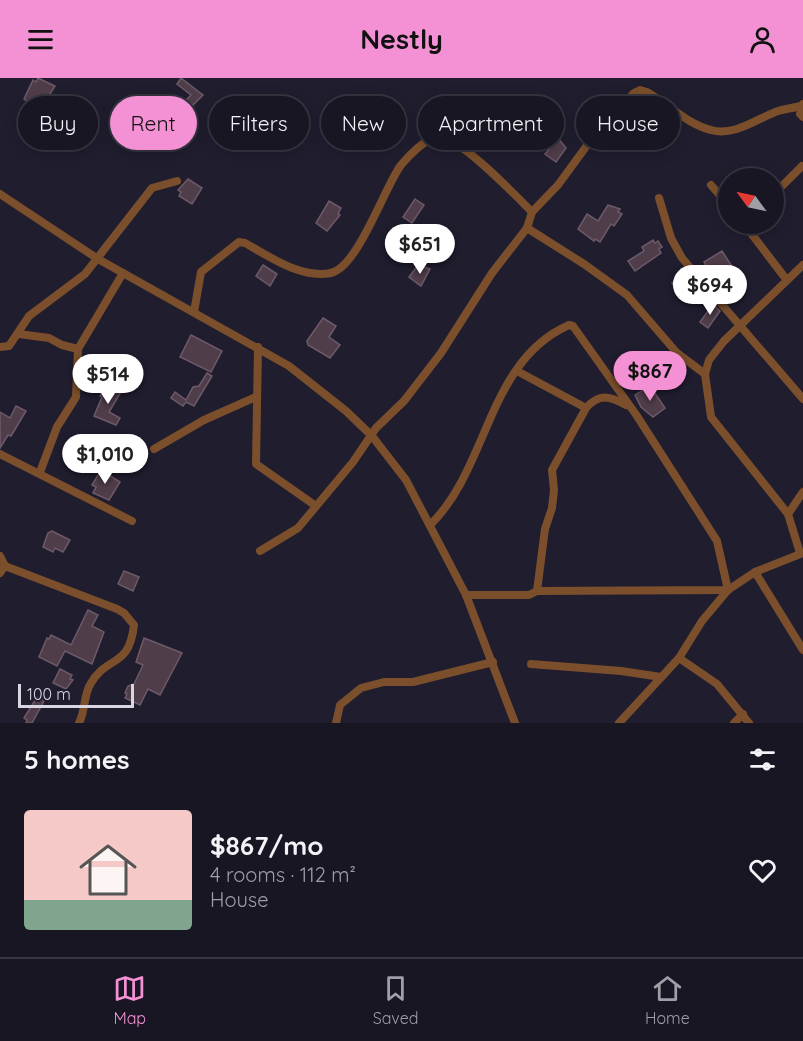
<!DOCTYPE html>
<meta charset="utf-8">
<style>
:root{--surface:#181623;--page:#211f2b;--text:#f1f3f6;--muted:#9f9fa6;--line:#363541;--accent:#f491d4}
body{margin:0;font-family:Quicksand,sans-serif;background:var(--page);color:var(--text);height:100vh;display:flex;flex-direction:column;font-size:22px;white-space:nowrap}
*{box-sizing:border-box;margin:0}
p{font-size:20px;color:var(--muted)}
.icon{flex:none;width:33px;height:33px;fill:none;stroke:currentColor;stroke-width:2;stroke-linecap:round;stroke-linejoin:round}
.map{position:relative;height:645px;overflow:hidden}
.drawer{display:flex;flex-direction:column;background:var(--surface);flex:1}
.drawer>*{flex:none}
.guide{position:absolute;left:18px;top:18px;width:768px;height:54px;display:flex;gap:12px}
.needle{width:39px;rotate:303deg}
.fabs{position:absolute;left:718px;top:90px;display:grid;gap:12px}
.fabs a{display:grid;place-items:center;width:66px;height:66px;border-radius:50%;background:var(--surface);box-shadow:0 3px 15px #0003,0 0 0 2px var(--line);font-size:30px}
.scale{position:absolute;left:18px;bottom:15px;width:116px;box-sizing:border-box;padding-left:6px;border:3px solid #d7d6e2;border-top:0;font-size:16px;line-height:21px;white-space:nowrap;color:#d7d6e2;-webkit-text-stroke:4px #201d2f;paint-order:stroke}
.price{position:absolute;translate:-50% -51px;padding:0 14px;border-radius:21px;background:#fff;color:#222;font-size:20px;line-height:39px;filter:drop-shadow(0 2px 3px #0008)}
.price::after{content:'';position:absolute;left:50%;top:36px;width:18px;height:14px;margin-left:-9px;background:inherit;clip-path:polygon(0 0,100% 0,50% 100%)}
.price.current{background:var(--accent);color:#111}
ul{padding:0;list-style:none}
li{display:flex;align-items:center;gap:18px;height:150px;padding:0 24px}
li+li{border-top:2px solid var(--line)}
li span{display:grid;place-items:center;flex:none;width:168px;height:120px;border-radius:6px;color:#555}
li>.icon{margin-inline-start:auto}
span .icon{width:72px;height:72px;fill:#fffc;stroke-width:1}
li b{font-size:26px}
h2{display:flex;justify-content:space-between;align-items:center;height:72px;padding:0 24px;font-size:26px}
.tag{padding:0 21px;border-radius:27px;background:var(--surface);box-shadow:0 3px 15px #0003,0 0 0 2px var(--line);font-size:21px;line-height:54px}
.tag.current{background:var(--accent);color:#111}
header{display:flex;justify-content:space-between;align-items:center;height:78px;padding:0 24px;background:var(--accent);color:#111;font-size:27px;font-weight:700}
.tab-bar{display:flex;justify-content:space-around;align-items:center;height:84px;border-top:2px solid var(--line);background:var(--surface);font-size:16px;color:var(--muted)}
.tab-bar a{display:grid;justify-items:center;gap:3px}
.tab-bar .current{color:var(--accent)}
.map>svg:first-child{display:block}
.building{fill:#503d4a;stroke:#6d5a68;stroke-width:1.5}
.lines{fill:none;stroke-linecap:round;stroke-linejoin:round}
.street{stroke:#7b4f2b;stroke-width:8}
</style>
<header><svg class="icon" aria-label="menu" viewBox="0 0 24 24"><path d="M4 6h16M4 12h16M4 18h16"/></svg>Nestly<svg class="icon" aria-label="person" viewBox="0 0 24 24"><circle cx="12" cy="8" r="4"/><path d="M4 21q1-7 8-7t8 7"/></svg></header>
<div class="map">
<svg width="803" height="645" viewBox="0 0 803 645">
<rect width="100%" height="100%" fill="#201d2f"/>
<g class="building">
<path d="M38,0L55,8L40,32L24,21L33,2L36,4Z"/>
<path d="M181,0L203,17L191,29L185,23L191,17L177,6Z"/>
<path d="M513,31L534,46L525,60L503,45Z"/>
<path d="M253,37L264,45L252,62L241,54Z"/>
<path d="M485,38L498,47L487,63L474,54Z"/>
<path d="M558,60L566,70L556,84L545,76Z"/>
<path d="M188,101L202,110L192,126L179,118L181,114L178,112Z"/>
<path d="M415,121L424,127L412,145L403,139Z"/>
<path d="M329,123L341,130L338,136L340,137L327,153L316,145Z"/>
<path d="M608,127L620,131L618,134L622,136L614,148L611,146L600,164L595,161L594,163L578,151L587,136L598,143Z"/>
<path d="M653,162L655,165L658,163L662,169L659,171L661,175L635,193L628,183L644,173L642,169Z"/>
<path d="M722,173L733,190L716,201L711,199L704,184Z"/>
<path d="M263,187L277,196L270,208L256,198Z"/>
<path d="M418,187L430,191L421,208L409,199Z"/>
<path d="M687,195L696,206L679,217L672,205Z"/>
<path d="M713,226L720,233L708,250L700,244Z"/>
<path d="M323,240L336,248L329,259L340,267L330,280L308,267L307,263Z"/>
<path d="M191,257L222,273L211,294L180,279Z"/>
<path d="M207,295L212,298L194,328L186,324L183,328L171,320L175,314L186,322L193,309L199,308Z"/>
<path d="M110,307L121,314L109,334L120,340L116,347L94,338L102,319L100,318L105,309L108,311Z"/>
<path d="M650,308L665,330L653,339L641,329L635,317Z"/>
<path d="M16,328L26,333L11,358L8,357L0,370V334L10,340Z"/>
<path d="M101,392L120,404L109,422L93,415L96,409L92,407Z"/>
<path d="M52,453L70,462L63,474L55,470L53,474L43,469L48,455Z"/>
<path d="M124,493L139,499L133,513L118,506Z"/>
<path d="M88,532L98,537L92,548L104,554L92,586L65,573L57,588L39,579L47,560L49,561L51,557L71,567Z"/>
<path d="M144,560L182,575L160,617L148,611L140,627L125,620L127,616L125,615L128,608L134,606L143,587L136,584Z"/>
<path d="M60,591L72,597L70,601L73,602L66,611L53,605Z"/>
<path d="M37,619L44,623L32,645H26L27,642L24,640Z"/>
</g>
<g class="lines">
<g class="street">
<path d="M803,26L800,36L803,39"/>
<path d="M711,107L729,128"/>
<path d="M0,116L98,181L289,288L346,333L372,358L406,402L466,517L515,645"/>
<path d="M774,116L802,88"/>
<path d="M659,120L671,160L682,180L803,321"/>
<path d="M744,146L786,201"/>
<path d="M527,150L584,186L627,217L677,275L705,296"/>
<path d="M194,234L201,194L239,164L245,165C270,179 301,201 331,195C358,189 385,108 401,87C410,76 424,64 436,57C460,59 514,116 532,134"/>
<path d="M19,256L49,260L62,267L78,271"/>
<path d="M0,269L9,268L29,238L85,196L152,110L177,103"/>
<path d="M258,269L256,386L316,428"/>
<path d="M517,293L586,330L552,392L554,412L552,430L545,451L537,513"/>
<path d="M586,330C599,315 610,318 626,327"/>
<path d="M154,371L204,342L256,319"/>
<path d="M0,376L132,443"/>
<path d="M40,394L57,349L76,319L78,271L123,195"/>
<path d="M788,436L803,414"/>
<path d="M430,447C489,390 487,283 569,247L573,248L637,338L717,463L728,512L537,513L529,517H466"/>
<path d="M260,473L298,450L353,384L376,350L404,323L441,275L492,195L527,150L532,134L558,107L591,62L634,15L640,12L647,14C668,26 687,46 711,52C734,59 758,40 778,33C785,31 793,30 801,28"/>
<path d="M800,475L788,436L711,339L705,296L709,282L724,263L803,187"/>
<path d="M0,478L5,488L0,495"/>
<path d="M5,488L117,531L124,535L134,547C129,591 107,577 91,605C83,617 86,632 79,645"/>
<path d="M755,494L803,572"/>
<path d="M679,580L717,606L749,645"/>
<path d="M531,586L621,593L661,599"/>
<path d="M336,645L340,627L361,610L384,604H413L493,584"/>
<path d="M619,645L679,580L702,543L728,512L755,494L803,475"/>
<path d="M734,645L743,636"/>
</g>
</g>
</svg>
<div class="fabs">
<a><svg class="needle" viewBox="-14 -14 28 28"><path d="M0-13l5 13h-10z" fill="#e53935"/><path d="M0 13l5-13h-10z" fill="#9f9fa6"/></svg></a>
</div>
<div class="scale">100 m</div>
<b class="price" style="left:420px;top:197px">$651</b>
<b class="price" style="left:710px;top:238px">$694</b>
<b class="price current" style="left:650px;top:324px">$867</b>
<b class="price" style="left:108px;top:327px">$514</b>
<b class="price" style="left:105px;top:407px">$1,010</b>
<div class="guide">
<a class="tag">Buy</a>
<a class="tag current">Rent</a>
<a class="tag">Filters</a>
<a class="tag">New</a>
<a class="tag">Apartment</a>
<a class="tag">House</a>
</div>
</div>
<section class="drawer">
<h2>5 homes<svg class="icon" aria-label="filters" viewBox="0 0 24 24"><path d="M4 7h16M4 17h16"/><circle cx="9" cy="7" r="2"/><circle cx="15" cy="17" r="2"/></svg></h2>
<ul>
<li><span style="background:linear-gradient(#f6c9c9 75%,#7fa58c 0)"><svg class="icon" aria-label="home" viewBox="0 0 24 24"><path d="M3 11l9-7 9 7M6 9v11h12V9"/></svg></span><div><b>$867/mo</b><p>4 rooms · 112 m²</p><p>House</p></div><svg class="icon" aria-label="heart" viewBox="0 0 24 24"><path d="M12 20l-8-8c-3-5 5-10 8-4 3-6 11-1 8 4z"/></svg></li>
</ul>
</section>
<nav class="tab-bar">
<a class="current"><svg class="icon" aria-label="map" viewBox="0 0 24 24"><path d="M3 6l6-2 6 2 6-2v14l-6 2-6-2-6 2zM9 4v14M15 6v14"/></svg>Map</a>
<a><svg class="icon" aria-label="saved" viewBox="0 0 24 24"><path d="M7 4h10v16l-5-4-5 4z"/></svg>Saved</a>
<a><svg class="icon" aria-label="home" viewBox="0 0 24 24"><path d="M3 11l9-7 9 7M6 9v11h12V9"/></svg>Home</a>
</nav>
